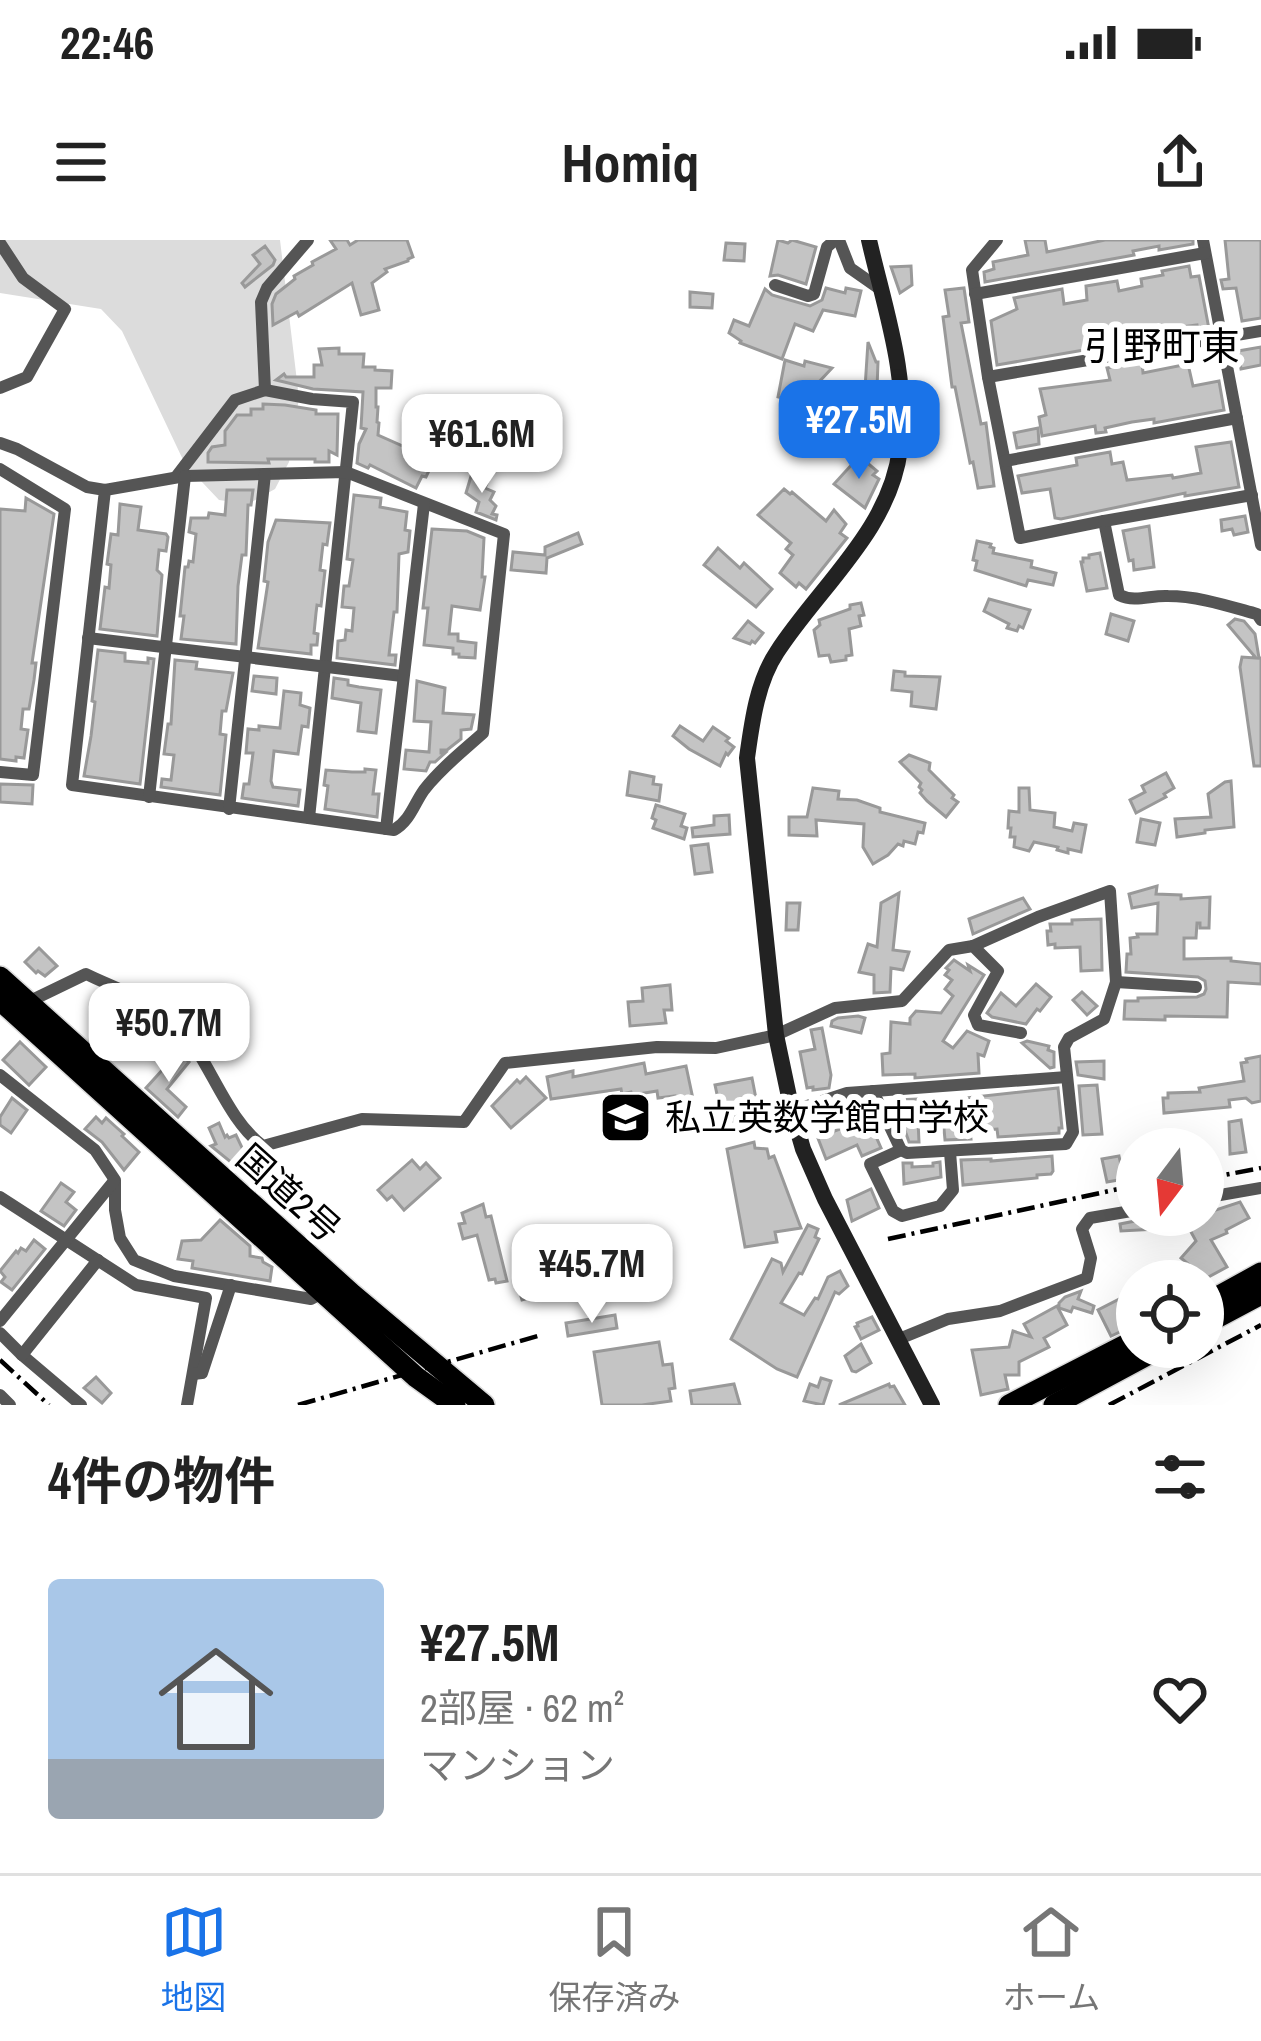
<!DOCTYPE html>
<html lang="ja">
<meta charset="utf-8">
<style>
:root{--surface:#fff;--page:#f6f6f6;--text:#222;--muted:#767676;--line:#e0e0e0;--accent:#1a73e8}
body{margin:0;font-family:"Archivo Narrow","Noto Sans JP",sans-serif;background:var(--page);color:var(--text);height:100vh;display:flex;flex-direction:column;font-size:45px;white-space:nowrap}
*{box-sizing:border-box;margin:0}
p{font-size:39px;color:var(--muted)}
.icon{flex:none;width:66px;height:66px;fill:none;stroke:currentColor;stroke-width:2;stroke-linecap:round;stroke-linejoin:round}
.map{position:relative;height:1165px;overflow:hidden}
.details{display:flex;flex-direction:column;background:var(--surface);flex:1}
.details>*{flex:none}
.needle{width:78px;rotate:196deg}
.controls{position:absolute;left:1116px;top:888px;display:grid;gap:24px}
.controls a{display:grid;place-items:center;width:108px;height:108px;border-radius:50%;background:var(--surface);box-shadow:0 12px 48px #0002;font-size:60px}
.price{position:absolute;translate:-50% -102px;padding:0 27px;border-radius:24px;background:#fff;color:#222;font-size:39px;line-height:78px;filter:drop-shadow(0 3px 6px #0008)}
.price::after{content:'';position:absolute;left:50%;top:72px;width:36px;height:27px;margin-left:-18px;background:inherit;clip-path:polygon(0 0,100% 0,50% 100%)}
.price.on{background:var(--accent);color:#fff}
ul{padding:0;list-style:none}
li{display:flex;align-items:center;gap:36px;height:300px;padding:0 48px}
li span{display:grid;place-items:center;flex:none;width:336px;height:240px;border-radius:12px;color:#555}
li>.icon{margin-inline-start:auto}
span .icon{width:144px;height:144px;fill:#fffc;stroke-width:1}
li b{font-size:51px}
h2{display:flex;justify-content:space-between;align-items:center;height:144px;padding:0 48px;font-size:51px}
.status{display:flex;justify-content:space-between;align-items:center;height:84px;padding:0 60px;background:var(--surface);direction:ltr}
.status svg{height:33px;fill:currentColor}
header{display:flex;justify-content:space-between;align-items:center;height:156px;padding:0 48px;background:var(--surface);font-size:54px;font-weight:700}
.tab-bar{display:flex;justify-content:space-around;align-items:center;height:168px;border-top:3px solid var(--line);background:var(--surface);font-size:33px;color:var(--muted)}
.tab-bar a{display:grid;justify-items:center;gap:6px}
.tab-bar .on{color:var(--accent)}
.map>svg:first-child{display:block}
.green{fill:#dcdcdc}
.building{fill:#c4c4c4;stroke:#999;stroke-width:3}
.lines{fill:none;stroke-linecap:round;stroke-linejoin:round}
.highway-casing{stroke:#dbdbdb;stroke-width:24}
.street{stroke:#555;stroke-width:12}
.secondary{stroke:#222;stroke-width:16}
.highway{stroke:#000;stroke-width:21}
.rail{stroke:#000;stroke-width:4.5;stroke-dasharray:18 6 3 6;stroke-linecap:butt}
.labels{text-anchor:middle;stroke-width:12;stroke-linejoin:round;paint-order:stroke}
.poi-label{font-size:36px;fill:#000;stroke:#fff;text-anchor:start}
.street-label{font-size:36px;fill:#000;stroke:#fff}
.neighbourhood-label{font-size:39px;fill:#000;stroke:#fff}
</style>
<div class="status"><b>22:46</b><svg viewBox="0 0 49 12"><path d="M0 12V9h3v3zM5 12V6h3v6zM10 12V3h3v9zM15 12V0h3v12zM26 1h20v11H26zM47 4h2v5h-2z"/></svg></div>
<header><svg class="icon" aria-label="menu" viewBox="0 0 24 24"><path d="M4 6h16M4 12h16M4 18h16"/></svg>Homiq<svg class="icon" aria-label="share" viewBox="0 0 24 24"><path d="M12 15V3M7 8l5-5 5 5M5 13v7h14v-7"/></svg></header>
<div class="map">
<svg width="1261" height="1165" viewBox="0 0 1261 1165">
<rect width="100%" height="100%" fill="#fff"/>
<path class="green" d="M0,0H280L299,158L289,222L275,249L248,264L219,260L185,224L122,91L101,69L0,53Z"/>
<g class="building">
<path d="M330,0H347L350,5L358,0H407L413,17L408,19V21L385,29L387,32L372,43L379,70L361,75L352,43L299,76L297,72L273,85L272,64L276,54L295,39L294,36L313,25L312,22L336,9Z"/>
<path d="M778,0L788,3L792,0L816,7L806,44L778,35L770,36Z"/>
<path d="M1025,0H1045L1047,12L1105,0H1193V4L1159,10V6L1133,11L1134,15L985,42L984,32L994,29L993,22L1028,15Z"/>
<path d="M1225,0H1261V78L1242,81L1236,48L1223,49L1221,40L1229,39Z"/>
<path d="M726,3L745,4L744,21L724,20Z"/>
<path d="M265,6L275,20L273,25L245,47L242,43L260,24L253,15Z"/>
<path d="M911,26L912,45L900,53L891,27Z"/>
<path d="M1189,26L1191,37L1199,36L1209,89L1198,91L1197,85L1173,88V91L1106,103L1107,106L997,125L991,81L1017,69L1014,58L1062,49L1064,64L1087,60L1086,46L1117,41L1119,51L1142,46L1141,39L1163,35L1162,31Z"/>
<path d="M826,48L845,53L846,48L861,51L855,76L823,70L813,91L795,84L782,119L740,103L741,101L729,93L734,80L749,86L765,49L772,55L810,66L822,60Z"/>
<path d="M964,48L969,82L961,83L981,184L986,183L994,246L978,248L973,222L970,223L955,147H952L943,77L949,76L945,50Z"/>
<path d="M690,52L713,54L712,68L690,67Z"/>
<path d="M868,102L876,122H878L876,175L849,173L852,147L865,148Z"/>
<path d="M1261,107V125L1241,129L1238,111Z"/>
<path d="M339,108V114H364L363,127H375V130L392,131L391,148H376V167H378L377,182L379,183L378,195L434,220L426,237L422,236L416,248L370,225L368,228L357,223L359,204L366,189L361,188L363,152L313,149L276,140L284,134L286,137H314V125H322L319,109Z"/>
<path d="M785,120L804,126L805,121L832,128L816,145L806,142L800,150L794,148L790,160L778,157Z"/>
<path d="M1142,122L1143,133L1188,124L1193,146L1219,141L1224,170L1154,183V179L1132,182L1105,188L1106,192L1096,193L1095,186L1042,196L1039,177L1046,175L1040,149L1110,140L1107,128Z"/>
<path d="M263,164L285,165L316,170V174H338L337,215L329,211V222H315V219H268L269,223L208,222V213L212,207L225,205V191L237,175H251V169H263Z"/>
<path d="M436,169L444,183L423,195L415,180Z"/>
<path d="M1038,188L1039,204L1017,208L1014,193Z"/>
<path d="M1231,202L1239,247L1185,256V253L1061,279L1055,278L1050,249L1022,253L1018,236L1077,225L1076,218L1110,212L1112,224L1123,222L1127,240L1172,235L1173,238L1201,233L1196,207Z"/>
<path d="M855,221L861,226L865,221L877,231L873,235L879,239L865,268L834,244Z"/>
<path d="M472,233L488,241L485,248L494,252L490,260L496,266L492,274L497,275L496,280L476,272L479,262L466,253Z"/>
<path d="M784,249L790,254L792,252L826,281L834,270L846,284L840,293L847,298L806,349L799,343L796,347L780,333L793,315L786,309L791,303L758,275Z"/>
<path d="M227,250H253L251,265H248L246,315H242L238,346L236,404L181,399L184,376H180L185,327H188L189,321L193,322L196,294L189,292L191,278H208L209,273L225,275Z"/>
<path d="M354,255L381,258L380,267L407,272L405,290L410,291L408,312L399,314L397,372H394L389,415H396L395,425L337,418L338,401L345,400L346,390L352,391L354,368L342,367L344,346H349L353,320L347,319Z"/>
<path d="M26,258L54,274L32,423H36L34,440L29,469H23L21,489L28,490L24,518L16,517V521L0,519V269L25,271Z"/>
<path d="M120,264L141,267L138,290L166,294L168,297L166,311L159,310L157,330L162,335L157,396L100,389L105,347L109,348L111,325L107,324L111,294L118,295Z"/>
<path d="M1245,276L1248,292L1234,295L1232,289L1222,291L1221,280Z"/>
<path d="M276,280L330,283L327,305L323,304L320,330L325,331L321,366L317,365L316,373L314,393L318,394L317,405H311V414L258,408L268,342L264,341L268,302Z"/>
<path d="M1149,286L1154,327L1134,330L1133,320L1129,321L1123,291Z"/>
<path d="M432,289L467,291L484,298L482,337H485L480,370L452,366L449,394H458V401L476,403L475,418L459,417V414H453V408L424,405L428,368H423Z"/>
<path d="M578,293L582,304L547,318L546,333L511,330L513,312L545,315V307Z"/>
<path d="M977,301L991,304L990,307L994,308L993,313L1032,321L1031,327L1056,333L1053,345L1028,340L1026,346L975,330L977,321L973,320Z"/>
<path d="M718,308L740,328L744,323L772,349L756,367L704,325Z"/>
<path d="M1100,313L1107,348L1087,351L1081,322H1083V318H1089V315Z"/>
<path d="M989,359L1030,370L1023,388L1019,386L1017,391L1007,388L1009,384L984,371Z"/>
<path d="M861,363L864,375L859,376L861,386L849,389L852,415L846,416V420L831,422L829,415L819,416L814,390L820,385L819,380L850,369V365Z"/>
<path d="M1111,374L1134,381L1128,401L1106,394Z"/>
<path d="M1235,379L1244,381L1255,394L1259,418H1261V526H1254L1240,427L1242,417L1256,418L1228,385Z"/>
<path d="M748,381L763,393L755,403L752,401L750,404L734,398Z"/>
<path d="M98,410L125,413V421L148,423V418L154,419L140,544L84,536L91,496L95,462L92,461Z"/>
<path d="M175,420L197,422L196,429L233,433L226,471H222L220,494L226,495L220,555L161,547L162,539L171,540L174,515L164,514L168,484H171Z"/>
<path d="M894,431L905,432V436L940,437L936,469L911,466L912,452L892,450Z"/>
<path d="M254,436L277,438L276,454L252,451Z"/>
<path d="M334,438L348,440V445L359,447L381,450L376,493L358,491L361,463L332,458Z"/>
<path d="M417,441L445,448L443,473L474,475L471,489L461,490V499L447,510H441V513H445L435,522H430L426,531L404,529L406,510L429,512L431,482L414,481Z"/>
<path d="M284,451L301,453L300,465L310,468L308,487L302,486L298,514L274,511L271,541L273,547L300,550L298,566L242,558L244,544H249L253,513H246L248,489L259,490V486L280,488Z"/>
<path d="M680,486L703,501L713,487L729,498L726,501L734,507L728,515L726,513L720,526L689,509L673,496Z"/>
<path d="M909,515L930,523L929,530L954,555L952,558L958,562L946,577L927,561L920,553L922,550L919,547L921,543L900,522Z"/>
<path d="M365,529L376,530L373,554H379L377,577L325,569L328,546L324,545L326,530L352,532H365Z"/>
<path d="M630,532L654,537L653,544L661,545L659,561L627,555Z"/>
<path d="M1166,533L1174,548L1164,554L1166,557L1136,573L1130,560L1145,552L1142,546Z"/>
<path d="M1231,541L1234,587L1205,590V593L1177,597L1175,579L1211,577L1208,554L1225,542Z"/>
<path d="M0,544L33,545L32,564L0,562Z"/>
<path d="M813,548L839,551L838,559L857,560L880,568V572L925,583L923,593L918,592L915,604L904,601L903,606L898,604L888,615L873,624L863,607L864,584L816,580L817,596L789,595V577H807Z"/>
<path d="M1019,548H1029L1030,570L1055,573L1054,587L1072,591L1074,583L1086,585L1081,612L1068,609V613L1057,610L1058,607L1034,602L1029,611L1014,607L1015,597H1010L1011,588H1008L1009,571L1019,572Z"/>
<path d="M656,565L685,574L681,586L687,588L684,599L653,588L656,580L652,578Z"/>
<path d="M729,575L730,594L693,597L692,588L714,585V576Z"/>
<path d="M1141,579L1160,583L1155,605L1137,602Z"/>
<path d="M708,604L712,632L695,634L691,606Z"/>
<path d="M1157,646L1156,654L1181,655V659L1210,657L1209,688H1200V683H1197L1196,698H1184V719L1231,718V721L1261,724V744L1228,742L1227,777L1165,776V780L1124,779L1125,761H1138V758L1197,757L1204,754L1206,749L1205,741L1198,737L1126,732L1127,714H1131L1130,698L1138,697L1137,694H1157L1158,663L1132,668L1129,654Z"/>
<path d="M899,653L893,710L909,712L903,730L891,728L890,752L874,753V735L859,732L868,704L877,707L881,663Z"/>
<path d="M1023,658L1030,669L973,694L969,679Z"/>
<path d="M787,663H800L798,690H786Z"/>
<path d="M1101,679L1102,730L1081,731L1080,707L1055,708V704L1048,705L1047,691H1051L1050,684H1072V680Z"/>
<path d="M39,708L57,726L45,736L38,731L36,733L25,722Z"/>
<path d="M954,720L970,731L968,725L984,735L943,801L953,808L967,791L989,801L984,816L978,814L979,833L915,838V834L883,835L882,814L890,813L891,782L910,784V778L916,771L941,773L953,756L945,749L952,740L945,735L949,730L946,728Z"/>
<path d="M1036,744L1051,757L1040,771L1037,769L1026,784L992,777L987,773L1001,753L1016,766Z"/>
<path d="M670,745L672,770H664L666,783L630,786L628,762L643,761L642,748Z"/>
<path d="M1082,752L1097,766L1087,775L1073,760Z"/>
<path d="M123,768L135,779L110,803L102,796Z"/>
<path d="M858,776L865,778L861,793L831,786L832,781L838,778Z"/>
<path d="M822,788L831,835L829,848L813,850V847L807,848L800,812L815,809L811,790Z"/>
<path d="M1027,801L1049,806L1048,810L1054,812V827L1050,828L1022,803Z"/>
<path d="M20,802L46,827L29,845L3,820Z"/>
<path d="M180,813L189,822L167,849L186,867L178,877L146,848L165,827L167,830Z"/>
<path d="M1261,816V861L1252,863L1246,858L1229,860L1230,867L1164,873L1163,858H1168V853L1200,852L1199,848L1244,841L1241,823L1247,822L1246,819Z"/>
<path d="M1104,821V839L1078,835L1076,822Z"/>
<path d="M644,823L646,834L686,826L693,859L676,863L675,856L658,858L657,851L632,855L631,852L622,854L621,849L551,859L547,837L573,831V837Z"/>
<path d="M526,837L546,858L511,888L492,866L517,840L520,843Z"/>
<path d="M752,838L758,869L734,876L735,883L722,886L714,860L718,859L715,845Z"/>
<path d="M1097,845L1102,894L1083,895L1079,846Z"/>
<path d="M1058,848L1062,888H1059V893L998,897L997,889L970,891L971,899L945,900L943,878L966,876L965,858Z"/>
<path d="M12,858L27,870L11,893L0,885V877Z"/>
<path d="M917,859L919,902H909L901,879L898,878L896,860Z"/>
<path d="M867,862L872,874L867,876L881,908L862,916L857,905L826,919L814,888L816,874L820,873L829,893L848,886L841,866Z"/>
<path d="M96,877L102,883L106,878L116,887L124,894L122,896L139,912L124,930L102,902L85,889Z"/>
<path d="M1241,880L1246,912L1230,914L1229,882Z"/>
<path d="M219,883L225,897L227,895L229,898L236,895L246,916L232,923L211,906L216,904L209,888Z"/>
<path d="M754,902L755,908L767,909L769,918L774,916L801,988L775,992L777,1002L745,1007L727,909Z"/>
<path d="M1052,916L1053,931L1051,934L1037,935V938L963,945L961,920L991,919V921Z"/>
<path d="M1119,916L1124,939L1107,942L1102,919Z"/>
<path d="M412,920L420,929L426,923L440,938L404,970L392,956L387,960L378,950Z"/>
<path d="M940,922L941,937L904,944L903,923H912V927L933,926V923Z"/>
<path d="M61,943L74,952L66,962L76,970L64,986L41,971Z"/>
<path d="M871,949L879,968L852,981L847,960Z"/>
<path d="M1240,962L1249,978L1226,990L1227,993L1211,1000L1227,1027L1201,1041L1193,1028L1181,1018L1196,1001L1185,981L1203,980V973L1212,969L1213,971Z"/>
<path d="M483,964L486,977L491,976L507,1041L496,1043L495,1039L489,1040L477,995L463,999L459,984L465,983L462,973Z"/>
<path d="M1146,975H1161L1157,989L1121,991L1120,984L1140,980Z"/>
<path d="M220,980L250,1006V1016L262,1018L263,1022L272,1027L270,1041L192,1028L193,1021L178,1019L182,1001L201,1000Z"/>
<path d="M808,985L818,989L815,997L819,999L802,1034L799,1033L781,1063L804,1075L815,1058L818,1059L828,1037L840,1031L848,1046L839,1054L835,1052L797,1137L777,1129L731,1099L772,1019L781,1023L783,1032Z"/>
<path d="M34,1000L45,1009L12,1050L1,1042L5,1037L0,1031L16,1011L18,1013L21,1008L26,1011Z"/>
<path d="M553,1029L559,1050L522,1060L516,1039Z"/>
<path d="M1137,1050V1084L1111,1096L1098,1070Z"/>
<path d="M1081,1051L1078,1059L1094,1066L1092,1073L1073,1067L1071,1072L1059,1068V1063L1065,1057Z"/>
<path d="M1057,1066L1067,1085L1044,1098L1049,1107L1019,1122V1135H1005L1008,1149L981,1155L972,1110L1009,1107L1013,1091L1031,1097L1024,1084Z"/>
<path d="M615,1075L617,1088L568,1096L566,1083Z"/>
<path d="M872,1077L879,1090L861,1099L855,1087L858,1086L857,1083Z"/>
<path d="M659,1102L663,1125L672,1124L675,1148L669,1149L671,1161L642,1165H602L594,1112Z"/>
<path d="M861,1104L871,1123L856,1132L852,1131L845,1116Z"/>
<path d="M96,1137L111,1153L102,1163L84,1148Z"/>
<path d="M821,1138L831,1141L823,1165L804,1161L810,1144L818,1147Z"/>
<path d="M734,1144L740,1165H692L690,1151Z"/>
<path d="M889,1144L890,1147L894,1146L905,1165H839Z"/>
</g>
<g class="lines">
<defs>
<g id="highway">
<path d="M0,737L352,1054L484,1165"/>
<path d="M0,760L416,1137L455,1165"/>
<path d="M1203,1065L1261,1033"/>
<path d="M1203,1085L1261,1054"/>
<path d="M1009,1165L1137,1099"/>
<path d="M1054,1165L1162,1107"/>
</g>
</defs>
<use href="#highway" class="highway-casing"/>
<g class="street">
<path d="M839,0L850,28L880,49"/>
<path d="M997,0L972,30L988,137L1020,298L1104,281L1119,355C1136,363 1150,355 1168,356C1198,356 1228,366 1257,374L1261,380"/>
<path d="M1203,0L1261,305"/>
<path d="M0,3L23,38L65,69L27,137L0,148"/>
<path d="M775,45L808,56L814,54L827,7L835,0"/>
<path d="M975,54L1205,13"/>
<path d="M988,137L1261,91"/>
<path d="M265,150L312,159L353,162L309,578"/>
<path d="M0,203L17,209L87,247L105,250L185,236L346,232L504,294L483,493C463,511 441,528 424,550C414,564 410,581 394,590L72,545L105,250"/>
<path d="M1005,221L1237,178"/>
<path d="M0,229L65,269L33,535L0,532"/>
<path d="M176,237L235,160L265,150L261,62L267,48L308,0"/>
<path d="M1104,281L1252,255"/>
<path d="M88,398L402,436"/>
<path d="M149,557L185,236"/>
<path d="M229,569L265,234"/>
<path d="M386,589L424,264"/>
<path d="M1116,742L1196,747"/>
<path d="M26,763L86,734C106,744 156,763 170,776C208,811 223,877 263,906L362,879L464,882L505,823L657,807L716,808L776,795L835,768L902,761L949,710L973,706L998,731L974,775L978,785L1021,793"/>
<path d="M0,835L95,910L115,940V970L120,998L134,1020L174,1036L311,1059L324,1052"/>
<path d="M873,851L901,910L907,913L1066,904L1073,892L1064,807L1069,798L1104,779L1116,742L1110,651L1038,677L973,706"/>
<path d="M792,871L847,853L1067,837"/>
<path d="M901,910L870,924L893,971L902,976L940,966L953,950L950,912"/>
<path d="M0,957L136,1045L206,1058L187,1165"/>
<path d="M1203,958L1261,948"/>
<path d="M0,1081L114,941"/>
<path d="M0,1093L22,1115L81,1165"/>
<path d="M899,1099L948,1079L1000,1071L1087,1038L1091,1018L1082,989L1090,978L1137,970"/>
<path d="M22,1115L98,1020"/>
<path d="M193,1134L202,1133L231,1045"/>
<path d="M0,1155L10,1165"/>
</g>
<path class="secondary" d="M869,0C885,70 909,136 900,209C890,290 819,347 777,412C757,442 752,482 747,518L776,795L792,871L803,909L825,959L932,1165"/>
<use href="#highway" class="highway"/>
<g class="rail">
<path d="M1203,939L1261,928"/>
<path d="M888,999L1137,945"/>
<path d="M0,1120L49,1165"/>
<path d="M298,1165L541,1095"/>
<path d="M1109,1165L1261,1085"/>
</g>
</g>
<defs>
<symbol id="school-square" viewBox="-11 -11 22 22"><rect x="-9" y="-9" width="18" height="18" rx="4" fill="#000" stroke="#fff"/><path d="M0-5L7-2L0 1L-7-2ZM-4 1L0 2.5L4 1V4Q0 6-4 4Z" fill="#fff"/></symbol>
</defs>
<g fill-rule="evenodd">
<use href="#school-square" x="596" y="848" width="59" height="59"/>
</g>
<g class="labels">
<g class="poi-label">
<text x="665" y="890">私立英数学館中学校</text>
</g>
<g class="street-label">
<text transform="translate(289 953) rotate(42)" y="13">国道2号</text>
</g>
<g class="neighbourhood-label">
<text x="1162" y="120">引野町東</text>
</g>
</g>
</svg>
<div class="controls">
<a><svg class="needle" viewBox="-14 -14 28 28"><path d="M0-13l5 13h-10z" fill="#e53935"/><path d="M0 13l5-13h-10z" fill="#767676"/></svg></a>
<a><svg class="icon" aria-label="locate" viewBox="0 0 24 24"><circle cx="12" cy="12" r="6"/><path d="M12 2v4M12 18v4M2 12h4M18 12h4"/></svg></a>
</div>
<b class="price on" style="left:859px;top:242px">¥27.5M</b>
<b class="price" style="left:482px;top:256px">¥61.6M</b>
<b class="price" style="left:169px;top:845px">¥50.7M</b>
<b class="price" style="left:592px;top:1086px">¥45.7M</b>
</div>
<section class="details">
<h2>4件の物件<svg class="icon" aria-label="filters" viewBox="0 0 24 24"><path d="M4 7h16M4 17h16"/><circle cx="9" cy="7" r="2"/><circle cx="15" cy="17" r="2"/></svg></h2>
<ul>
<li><span style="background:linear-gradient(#a9c7e8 75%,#9aa5b1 0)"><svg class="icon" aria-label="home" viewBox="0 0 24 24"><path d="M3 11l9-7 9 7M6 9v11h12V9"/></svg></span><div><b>¥27.5M</b><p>2部屋 · 62 m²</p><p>マンション</p></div><svg class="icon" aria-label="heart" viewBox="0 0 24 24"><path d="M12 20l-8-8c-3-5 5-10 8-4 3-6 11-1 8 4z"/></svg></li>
</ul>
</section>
<nav class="tab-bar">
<a class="on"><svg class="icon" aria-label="map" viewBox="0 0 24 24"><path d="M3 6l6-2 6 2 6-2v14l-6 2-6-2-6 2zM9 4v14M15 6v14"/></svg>地図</a>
<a><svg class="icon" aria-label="saved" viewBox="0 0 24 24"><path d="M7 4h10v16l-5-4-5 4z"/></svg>保存済み</a>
<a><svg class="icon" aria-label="home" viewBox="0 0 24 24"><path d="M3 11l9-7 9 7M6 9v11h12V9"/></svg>ホーム</a>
</nav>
